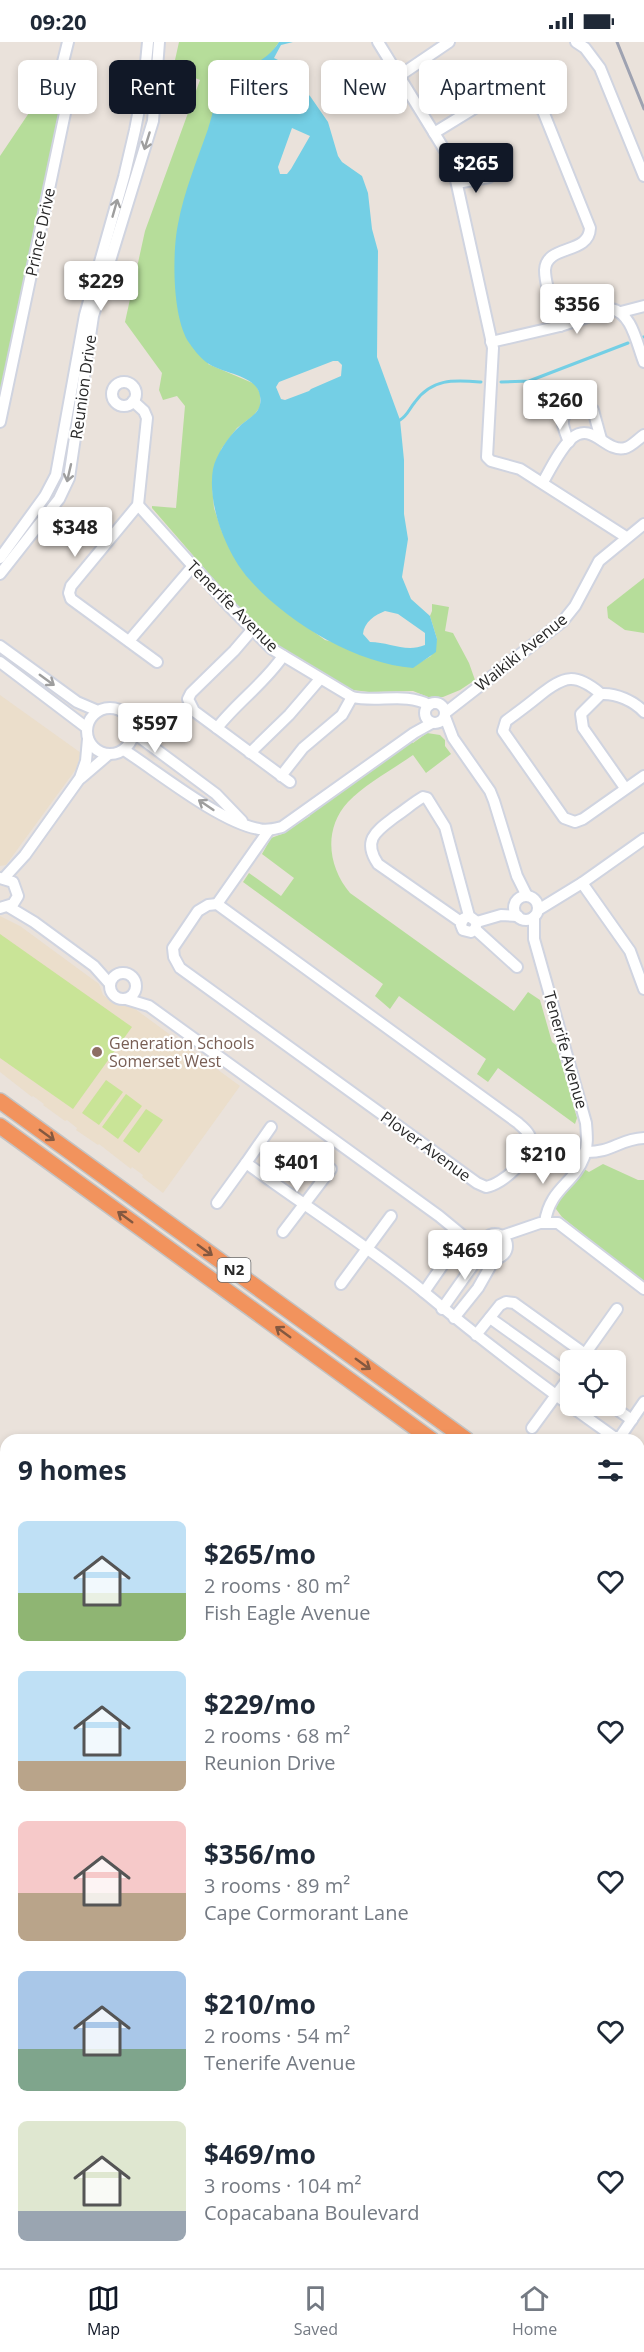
<!DOCTYPE html>
<meta charset="utf-8">
<style>
:root{--surface:#fff;--page:#f2f2f3;--text:#1f2937;--muted:#747a83;--line:#e0e1e3;--accent:#111827}
body{margin:0;font-family:"Open Sans",sans-serif;background:var(--page);color:var(--text);height:100vh;display:flex;flex-direction:column;font-size:22px;white-space:nowrap}
*{box-sizing:border-box;margin:0}
p{font-size:20px;color:var(--muted)}
.icon{flex:none;width:33px;height:33px;fill:none;stroke:currentColor;stroke-width:2;stroke-linecap:round;stroke-linejoin:round}
.map{position:relative;flex:1;overflow:hidden}
.details{position:absolute;left:0px;top:1392px;width:645px;height:834px;display:flex;flex-direction:column;background:var(--surface);border-radius:18px 18px 0 0;box-shadow:0 3px 9px #0003}
.details>*{flex:none}
.top-card{position:absolute;left:18px;top:18px;width:609px;height:54px;display:flex;gap:12px}
.buttons{position:absolute;left:560px;top:1308px;display:grid;gap:12px}
.buttons a{display:grid;place-items:center;width:66px;height:66px;border-radius:9px;background:var(--surface);box-shadow:0 3px 9px #0003;font-size:30px}
.price{position:absolute;translate:-50% -51px;padding:0 14px;border-radius:6px;background:#fff;color:#222;font-size:20px;line-height:39px;filter:drop-shadow(0 2px 3px #0008)}
.price::after{content:'';position:absolute;left:50%;top:36px;width:18px;height:14px;margin-left:-9px;background:inherit;clip-path:polygon(0 0,100% 0,50% 100%)}
.price.selected{background:var(--accent);color:#fff}
ul{padding:0;list-style:none}
li{display:flex;align-items:center;gap:18px;height:150px;padding:0 18px}
li span{display:grid;place-items:center;flex:none;width:168px;height:120px;border-radius:9px;color:#555}
li>.icon{margin-inline-start:auto}
span .icon{width:72px;height:72px;fill:#fffc;stroke-width:1}
li b{font-size:26px}
h2{display:flex;justify-content:space-between;align-items:center;height:72px;padding:0 18px;font-size:26px}
.tag{padding:0 21px;border-radius:9px;background:var(--surface);box-shadow:0 3px 9px #0003;font-size:21px;line-height:54px}
.tag.selected{background:var(--accent);color:#fff}
.status{display:flex;justify-content:space-between;align-items:center;height:42px;padding:0 30px;background:var(--surface);direction:ltr}
.status svg{height:16px;fill:currentColor}
.menu{display:flex;justify-content:space-around;align-items:center;height:84px;border-top:2px solid var(--line);background:var(--surface);font-size:16px;color:var(--muted)}
.menu a{display:grid;justify-items:center;gap:3px}
.menu .selected{color:var(--accent)}
.map>svg:first-child{display:block}
.education{fill:#ebdecb}
.green{fill:#b6dd9a}
.pitch{fill:#c9e497}
.water{fill:#74cfe5;fill-rule:evenodd}
.lines{fill:none;stroke-linecap:round;stroke-linejoin:round}
.stream{stroke:#74cfe5;stroke-width:3}
.minor-casing{stroke:#d0d4e0;stroke-width:14}
.highway-casing{stroke:#c3c3c3;stroke-width:18}
.minor{stroke:#fff;stroke-width:10}
.highway{stroke:#f2935d;stroke-width:15}
.rail{stroke:#9ea2b1;stroke-width:3}
.oneway{stroke:#9e9e9e}
.oneway2{stroke:#835840}
.education-dot{fill:#8d6e63;stroke:#fff;stroke-width:2}
.labels{text-anchor:middle;stroke-width:4.5;stroke-linejoin:round;paint-order:stroke}
.shield{fill:#fff;stroke:#686868;stroke-width:1.5}
.shield-label{font-size:15px;font-weight:bold;fill:#282828}
.street-label{font-size:16px;fill:#282828;stroke:#fff}
.education-label{font-size:16px;fill:#785e54;stroke:#fff;text-anchor:start}
</style>
<div class="status"><b>09:20</b><svg viewBox="0 0 49 12"><path d="M0 12V9h3v3zM5 12V6h3v6zM10 12V3h3v9zM15 12V0h3v12zM26 1h20v11H26zM47 4h2v5h-2z"/></svg></div>
<div class="map">
<svg width="644" height="2226" viewBox="0 0 644 2226">
<rect width="100%" height="100%" fill="#eae2db"/>
<g class="education">
<path d="M0,653L81,711L76,727L6,823L0,824Z"/>
<path d="M0,874L20,884L99,942L103,953L115,962L131,964L240,1044L163,1151L142,1135L143,1133L132,1125L131,1127L99,1102L98,1103L76,1088L77,1086L67,1078L65,1079L43,1063L44,1062L33,1054L32,1055L0,1030Z"/>
<path d="M639,1580L644,1584V1732L639,1736Z"/>
</g>
<g class="green">
<path d="M179,0H279L269,14L260,20L208,322L255,342L260,351V365L254,373L237,386L222,406L214,425L212,443L214,466L222,490L249,536L279,564L325,598L419,621L431,614L437,597L430,574L432,569V562L449,565L445,589L453,591L469,621L475,638L460,648L443,655H428L413,649L369,650L353,648L338,641L277,603L243,571L152,466V464L176,466L185,364L177,354L163,358L159,348L162,331L125,280L145,189L200,38L173,27Z"/>
<path d="M45,33L59,37L63,63L0,358V114L41,53Z"/>
<path d="M644,536V591L625,588L608,576L607,565Z"/>
<path d="M427,691L440,693L445,698V704L451,712L426,731L413,713C393,727 364,743 348,760C323,787 328,825 350,851L514,969L528,950L540,958L552,1000L556,1003L577,1076L575,1082L498,1026L488,1040L477,1032L486,1017L399,954L390,967L375,954L383,942L243,840L249,831L281,854L294,836L262,812L271,796L282,792L310,774V771L411,699L413,701Z"/>
<path d="M603,1122L638,1138H644V1241L562,1175L556,1167V1160L584,1127L589,1130Z"/>
</g>
<g class="pitch">
<path d="M0,892L132,985L73,1067L0,1016Z"/>
<path d="M106,1038L123,1050L99,1083L82,1071Z"/>
<path d="M126,1052L142,1064L118,1097L102,1085Z"/>
<path d="M146,1067L163,1078L139,1111L123,1099Z"/>
</g>
<path class="water" d="M279,0H293L281,3L274,16L282,20L290,38L310,54L328,80L338,114L342,120L362,134L368,151L372,187L378,209L377,315L400,378L404,418V472L408,497L402,535L411,557L430,574L437,597L436,610L413,626C357,622 286,580 249,537C226,511 207,462 213,427C216,413 228,395 239,385C249,375 263,371 260,354C257,333 224,332 209,322C202,318 194,308 190,302C172,278 172,211 178,182C184,150 197,118 208,87C213,72 217,48 228,36C231,33 236,31 240,29C256,21 269,16 279,0ZM292,86L310,94L291,127L287,132H280L278,125ZM333,319H338L342,323L341,334L311,347L309,349L285,358L281,357L276,345L279,340ZM385,569L398,572L425,591V603C406,611 389,600 370,600L363,592C364,580 375,573 385,569Z"/>
<g class="lines">
<g class="stream">
<path d="M643,295H644"/>
<path d="M501,340L529,339L628,301"/>
<path d="M400,378C408,373 409,367 415,360C432,336 454,338 481,340"/>
<path d="M12,2226L20,2220"/>
</g>
<defs>
<g id="minor">
<path d="M378,0L452,120L493,306L487,415L491,419L520,427L626,495"/>
<path d="M576,0L585,6L600,26L644,134"/>
<path d="M399,34L449,0"/>
<path d="M434,91L491,56C507,49 532,55 543,69L590,186C589,213 546,202 545,228C545,246 555,267 560,284"/>
<path d="M457,141L489,135"/>
<path d="M621,270L644,264"/>
<path d="M491,300L560,284L611,267C632,270 637,303 644,320"/>
<circle cx="124" cy="352" r="12"/>
<path d="M133,359L144,369L147,376L138,463L71,544L69,551L71,557L157,620"/>
<path d="M0,380L65,71L67,61L61,28L68,0"/>
<path d="M569,400C564,387 556,373 574,368C582,366 586,365 593,368L601,397"/>
<path d="M543,440C551,426 560,407 572,396C592,379 606,411 625,406C631,405 638,397 644,393"/>
<path d="M138,463L228,563L272,607L352,655C377,661 406,650 429,663"/>
<path d="M0,516L45,454L56,433L85,273L124,135L135,88L144,41L148,0"/>
<path d="M0,532L59,457L69,436L93,274L153,79L159,0"/>
<path d="M252,588L234,609L191,651L188,657L194,669L290,740"/>
<path d="M129,599L193,524"/>
<path d="M0,604L77,660L98,669"/>
<path d="M0,620L87,686"/>
<path d="M601,652C575,630 564,634 540,653C529,662 517,671 506,679L503,689L564,776L575,780L583,777L644,734"/>
<circle cx="435" cy="671" r="10"/>
<circle cx="110" cy="689" r="23"/>
<path d="M445,671L563,579L575,564L599,519L644,482"/>
<path d="M445,675L453,696L490,749L494,759L517,834L527,854"/>
<path d="M217,686C237,660 264,642 283,614"/>
<path d="M134,691L216,752L242,779"/>
<path d="M124,708C158,730 221,781 259,787C267,789 274,787 282,785L414,691L432,681"/>
<path d="M250,711L289,673L320,637"/>
<path d="M281,734L303,706L342,673L352,655"/>
<path d="M81,736L109,712"/>
<path d="M625,746L583,686L581,672L601,652C616,651 634,659 644,670"/>
<path d="M0,836L13,840L18,854L13,862L0,866"/>
<path d="M4,836L25,813L80,736L86,719L88,697"/>
<path d="M582,841L630,909L644,947"/>
<circle cx="526" cy="866" r="12"/>
<path d="M217,862L518,1081C523,1086 528,1089 530,1095C534,1115 503,1142 486,1145L477,1141L180,926L174,915L173,906L198,869L208,863Z"/>
<path d="M217,862L269,788"/>
<path d="M9,865L34,880L94,924L110,942"/>
<path d="M538,868L582,841L644,797"/>
<path d="M534,875V897L586,1081C587,1093 588,1104 584,1115C574,1142 550,1146 545,1180"/>
<path d="M461,880L378,822C361,797 378,788 396,774C405,768 414,760 423,755L427,756L445,785L469,874L477,880L475,887L471,890L463,888L461,883L463,877L469,874"/>
<path d="M477,880L501,873L518,874"/>
<path d="M475,887L517,925"/>
<circle cx="123" cy="944" r="13"/>
<path d="M126,957L149,964L439,1174L473,1202L482,1205"/>
<path d="M271,1085L246,1121C305,1164 368,1204 424,1250C485,1301 549,1349 614,1395H620L644,1360"/>
<path d="M585,1110C612,1111 619,1097 644,1096"/>
<path d="M217,1161L246,1121"/>
<path d="M283,1190L331,1127"/>
<circle cx="495" cy="1204" r="12"/>
<path d="M502,1194L540,1181H558L644,1247"/>
<path d="M341,1242L391,1174"/>
<path d="M424,1250L444,1221"/>
<path d="M442,1267L483,1209"/>
<path d="M454,1276L478,1246L495,1216"/>
<path d="M490,1276L570,1333"/>
<path d="M476,1293L500,1263L506,1260L514,1261L585,1312L581,1318"/>
<path d="M585,1312L617,1267"/>
<path d="M612,1364L632,1378"/>
<path d="M532,1386L570,1334"/>
<path d="M0,1482V1491"/>
<path d="M0,1497L6,1504"/>
<path d="M0,1539L6,1544"/>
<path d="M0,1603L6,1607"/>
<path d="M0,1660L6,1656"/>
<path d="M639,1778L644,1774"/>
<path d="M0,1780L6,1776"/>
<path d="M639,1796L644,1792"/>
<path d="M0,1805L4,1811"/>
<path d="M0,1886L6,1896"/>
<path d="M0,2016L6,2012"/>
<path d="M639,2027L644,2033"/>
<path d="M0,2045L6,2054"/>
<path d="M0,2132L6,2128"/>
<path d="M639,2152L644,2148"/>
<path d="M0,2210L6,2206"/>
<path d="M134,2220L138,2226"/>
<path d="M275,2220L279,2226"/>
<path d="M404,2220L409,2226"/>
<path d="M577,2220L582,2226"/>
<path d="M149,2226L158,2220"/>
<path d="M199,2226L203,2220"/>
<path d="M357,2226L366,2220"/>
<path d="M531,2226L540,2220"/>
</g>
<g id="highway">
<path d="M0,1059L467,1398"/>
<path d="M0,1084L432,1398"/>
<path d="M639,1523L644,1526"/>
<path d="M639,1548L644,1552"/>
</g>
</defs>
<use href="#minor" class="minor-casing"/>
<use href="#highway" class="highway-casing"/>
<use href="#minor" class="minor"/>
<use href="#highway" class="highway"/>
<path class="rail" d="M617,0L644,67"/>
</g>
<defs><path id="oneway-shaft" d="M-6 0H5M1.5-3L5.5 0L1.5 3" fill="none" stroke-width="1.6" stroke-linecap="round" stroke-linejoin="round" transform="scale(1.5)"/></defs>
<g class="oneway">
<use href="#oneway-shaft" transform="translate(147 99) rotate(107)"/>
<use href="#oneway-shaft" transform="translate(115 166) rotate(-74)"/>
<use href="#oneway-shaft" transform="translate(69 431) rotate(103)"/>
<use href="#oneway-shaft" transform="translate(47 638) rotate(36)"/>
<use href="#oneway-shaft" transform="translate(206 763) rotate(-146)"/>
</g>
<g class="oneway2">
<use href="#oneway-shaft" transform="translate(47 1093) rotate(36)"/>
<use href="#oneway-shaft" transform="translate(125 1175) rotate(-144)"/>
<use href="#oneway-shaft" transform="translate(205 1208) rotate(36)"/>
<use href="#oneway-shaft" transform="translate(283 1290) rotate(-144)"/>
<use href="#oneway-shaft" transform="translate(363 1322) rotate(36)"/>
</g>
<circle class="education-dot" cx="97" cy="1010" r="6"/>
<g class="labels">
<rect class="shield" x="217.5" y="1216" width="33" height="24" rx="4.5"/>
<g class="shield-label">
<text x="234" y="1233">N2</text>
</g>
<g class="street-label">
<text transform="translate(40 190) rotate(-78)" y="6">Prince Drive</text>
<text transform="translate(83 345) rotate(-82)" y="6">Reunion Drive</text>
<text transform="translate(233 564) rotate(45)" y="6">Tenerife Avenue</text>
<text transform="translate(521 610) rotate(-39)" y="6">Waikiki Avenue</text>
<text transform="translate(566 1008) rotate(74)" y="6">Tenerife Avenue</text>
<text transform="translate(426 1104) rotate(36)" y="6">Plover Avenue</text>
</g>
<g class="education-label">
<text x="109" y="1007">Generation Schools<tspan x="109" dy="18">Somerset West</tspan></text>
</g>
</g>
</svg>
<div class="buttons">
<a><svg class="icon" aria-label="locate" viewBox="0 0 24 24"><circle cx="12" cy="12" r="6"/><path d="M12 2v4M12 18v4M2 12h4M18 12h4"/></svg></a>
</div>
<b class="price selected" style="left:476px;top:152px">$265</b>
<b class="price" style="left:101px;top:270px">$229</b>
<b class="price" style="left:577px;top:293px">$356</b>
<b class="price" style="left:560px;top:389px">$260</b>
<b class="price" style="left:75px;top:516px">$348</b>
<b class="price" style="left:155px;top:712px">$597</b>
<b class="price" style="left:543px;top:1143px">$210</b>
<b class="price" style="left:297px;top:1151px">$401</b>
<b class="price" style="left:465px;top:1239px">$469</b>
<div class="top-card">
<a class="tag">Buy</a>
<a class="tag selected">Rent</a>
<a class="tag">Filters</a>
<a class="tag">New</a>
<a class="tag">Apartment</a>
</div>
<section class="details">
<h2>9 homes<svg class="icon" aria-label="filters" viewBox="0 0 24 24"><path d="M4 7h16M4 17h16"/><circle cx="9" cy="7" r="2"/><circle cx="15" cy="17" r="2"/></svg></h2>
<ul>
<li><span style="background:linear-gradient(#bfe0f5 60%,#8fb573 0)"><svg class="icon" aria-label="home" viewBox="0 0 24 24"><path d="M3 11l9-7 9 7M6 9v11h12V9"/></svg></span><div><b>$265/mo</b><p>2 rooms · 80 m²</p><p>Fish Eagle Avenue</p></div><svg class="icon" aria-label="heart" viewBox="0 0 24 24"><path d="M12 20l-8-8c-3-5 5-10 8-4 3-6 11-1 8 4z"/></svg></li>
<li><span style="background:linear-gradient(#bfe0f5 75%,#b9a48a 0)"><svg class="icon" aria-label="home" viewBox="0 0 24 24"><path d="M3 11l9-7 9 7M6 9v11h12V9"/></svg></span><div><b>$229/mo</b><p>2 rooms · 68 m²</p><p>Reunion Drive</p></div><svg class="icon" aria-label="heart" viewBox="0 0 24 24"><path d="M12 20l-8-8c-3-5 5-10 8-4 3-6 11-1 8 4z"/></svg></li>
<li><span style="background:linear-gradient(#f6c9c9 60%,#b9a48a 0)"><svg class="icon" aria-label="home" viewBox="0 0 24 24"><path d="M3 11l9-7 9 7M6 9v11h12V9"/></svg></span><div><b>$356/mo</b><p>3 rooms · 89 m²</p><p>Cape Cormorant Lane</p></div><svg class="icon" aria-label="heart" viewBox="0 0 24 24"><path d="M12 20l-8-8c-3-5 5-10 8-4 3-6 11-1 8 4z"/></svg></li>
<li><span style="background:linear-gradient(#a9c7e8 65%,#7fa58c 0)"><svg class="icon" aria-label="home" viewBox="0 0 24 24"><path d="M3 11l9-7 9 7M6 9v11h12V9"/></svg></span><div><b>$210/mo</b><p>2 rooms · 54 m²</p><p>Tenerife Avenue</p></div><svg class="icon" aria-label="heart" viewBox="0 0 24 24"><path d="M12 20l-8-8c-3-5 5-10 8-4 3-6 11-1 8 4z"/></svg></li>
<li><span style="background:linear-gradient(#dfe7d0 75%,#9aa5b1 0)"><svg class="icon" aria-label="home" viewBox="0 0 24 24"><path d="M3 11l9-7 9 7M6 9v11h12V9"/></svg></span><div><b>$469/mo</b><p>3 rooms · 104 m²</p><p>Copacabana Boulevard</p></div><svg class="icon" aria-label="heart" viewBox="0 0 24 24"><path d="M12 20l-8-8c-3-5 5-10 8-4 3-6 11-1 8 4z"/></svg></li>
</ul>
</section>
</div>
<nav class="menu">
<a class="selected"><svg class="icon" aria-label="map" viewBox="0 0 24 24"><path d="M3 6l6-2 6 2 6-2v14l-6 2-6-2-6 2zM9 4v14M15 6v14"/></svg>Map</a>
<a><svg class="icon" aria-label="saved" viewBox="0 0 24 24"><path d="M7 4h10v16l-5-4-5 4z"/></svg>Saved</a>
<a><svg class="icon" aria-label="home" viewBox="0 0 24 24"><path d="M3 11l9-7 9 7M6 9v11h12V9"/></svg>Home</a>
</nav>
